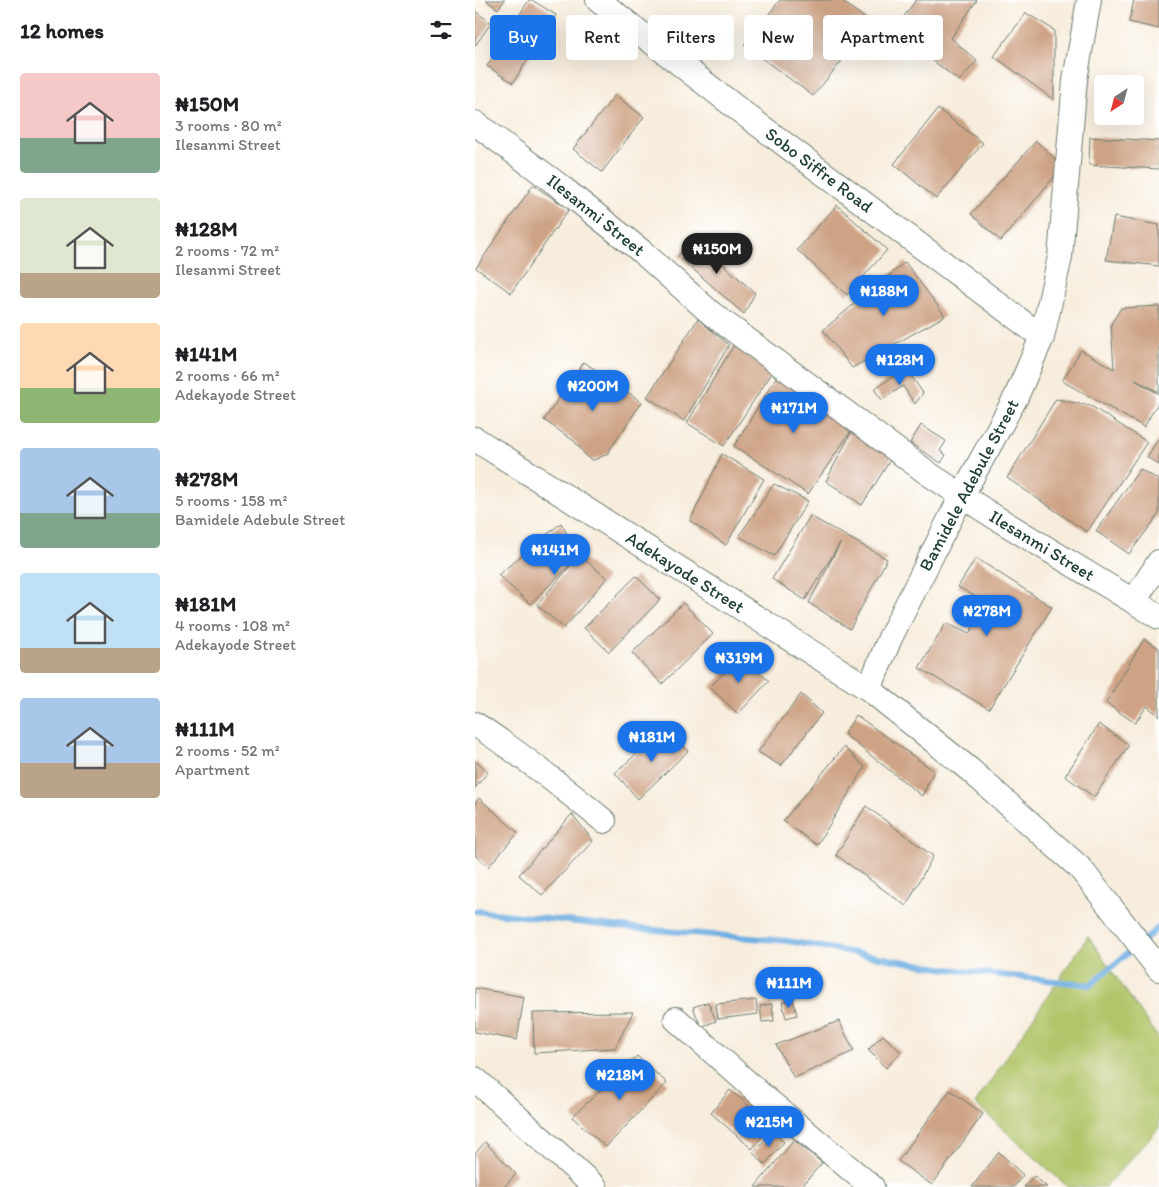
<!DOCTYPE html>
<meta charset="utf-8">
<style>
:root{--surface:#fff;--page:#f2f2f2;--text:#202124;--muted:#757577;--accent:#1a73e8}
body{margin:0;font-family:Itim,sans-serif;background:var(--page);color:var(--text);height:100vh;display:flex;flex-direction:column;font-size:19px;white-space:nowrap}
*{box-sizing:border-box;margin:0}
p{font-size:16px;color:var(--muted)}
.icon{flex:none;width:28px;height:28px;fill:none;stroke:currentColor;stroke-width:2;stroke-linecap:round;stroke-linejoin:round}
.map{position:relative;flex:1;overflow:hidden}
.panel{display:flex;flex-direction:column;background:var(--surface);width:475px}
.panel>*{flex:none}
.top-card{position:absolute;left:15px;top:15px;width:475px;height:45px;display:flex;gap:10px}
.needle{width:32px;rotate:216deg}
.tools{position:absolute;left:619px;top:75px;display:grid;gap:10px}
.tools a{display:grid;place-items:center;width:50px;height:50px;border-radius:5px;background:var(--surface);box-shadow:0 5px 20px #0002;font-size:25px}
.price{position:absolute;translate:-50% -42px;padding:0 11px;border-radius:18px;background:var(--accent);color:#fff;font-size:16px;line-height:32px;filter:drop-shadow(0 1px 2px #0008)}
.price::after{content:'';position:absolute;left:50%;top:30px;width:15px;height:11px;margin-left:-8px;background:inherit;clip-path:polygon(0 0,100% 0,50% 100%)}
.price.on{background:#222;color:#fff}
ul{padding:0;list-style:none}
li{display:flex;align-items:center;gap:15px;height:125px;padding:0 20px}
li span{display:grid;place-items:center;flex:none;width:140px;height:100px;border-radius:5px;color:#555}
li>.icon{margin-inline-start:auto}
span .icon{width:60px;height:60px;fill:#fffc;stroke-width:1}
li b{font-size:21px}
h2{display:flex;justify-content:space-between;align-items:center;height:60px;padding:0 20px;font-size:21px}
.tag{padding:0 18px;border-radius:5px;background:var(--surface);box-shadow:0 5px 20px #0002;font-size:18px;line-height:45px}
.tag.on{background:var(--accent);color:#fff}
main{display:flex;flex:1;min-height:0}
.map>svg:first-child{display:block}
.green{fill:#b1c569;stroke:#68814e}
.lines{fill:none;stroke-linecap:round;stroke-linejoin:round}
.stream{stroke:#6eaee2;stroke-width:6}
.building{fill:#cea385}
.minor-casing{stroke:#6b7b6f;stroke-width:26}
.minor{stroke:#fff;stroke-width:24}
.labels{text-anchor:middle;stroke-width:4;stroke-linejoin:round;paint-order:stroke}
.street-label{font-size:18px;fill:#1f3d34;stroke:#fff}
</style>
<main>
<section class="panel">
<h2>12 homes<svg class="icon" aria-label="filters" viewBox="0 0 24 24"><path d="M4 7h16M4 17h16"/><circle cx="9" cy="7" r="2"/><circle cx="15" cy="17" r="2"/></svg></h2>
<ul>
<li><span style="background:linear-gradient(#f6c9c9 65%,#7fa58c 0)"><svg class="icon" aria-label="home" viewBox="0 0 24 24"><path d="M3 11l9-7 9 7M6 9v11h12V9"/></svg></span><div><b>₦150M</b><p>3 rooms · 80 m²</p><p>Ilesanmi Street</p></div></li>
<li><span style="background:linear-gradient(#dfe7d0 75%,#b9a48a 0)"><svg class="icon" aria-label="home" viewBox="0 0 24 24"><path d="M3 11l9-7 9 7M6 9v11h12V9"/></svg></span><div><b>₦128M</b><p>2 rooms · 72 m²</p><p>Ilesanmi Street</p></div></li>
<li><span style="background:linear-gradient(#ffd9b3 65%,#8fb573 0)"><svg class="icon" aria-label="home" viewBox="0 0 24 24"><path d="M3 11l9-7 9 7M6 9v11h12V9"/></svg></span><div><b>₦141M</b><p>2 rooms · 66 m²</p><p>Adekayode Street</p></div></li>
<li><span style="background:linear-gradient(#a9c7e8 65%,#7fa58c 0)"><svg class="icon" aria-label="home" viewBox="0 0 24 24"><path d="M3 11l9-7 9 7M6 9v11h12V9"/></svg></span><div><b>₦278M</b><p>5 rooms · 158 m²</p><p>Bamidele Adebule Street</p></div></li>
<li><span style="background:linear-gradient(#bfe0f5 75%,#b9a48a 0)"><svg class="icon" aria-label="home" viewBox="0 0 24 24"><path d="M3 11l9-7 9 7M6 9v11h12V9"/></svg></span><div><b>₦181M</b><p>4 rooms · 108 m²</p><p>Adekayode Street</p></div></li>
<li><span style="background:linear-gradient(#a9c7e8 65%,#b9a48a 0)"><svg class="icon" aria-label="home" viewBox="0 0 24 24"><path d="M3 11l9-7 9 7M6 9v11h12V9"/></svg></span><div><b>₦111M</b><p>2 rooms · 52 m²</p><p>Apartment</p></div></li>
</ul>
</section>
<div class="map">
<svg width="684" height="1187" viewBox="0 0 684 1187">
<rect width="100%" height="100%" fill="#fff"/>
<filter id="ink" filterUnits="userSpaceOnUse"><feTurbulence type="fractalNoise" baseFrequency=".02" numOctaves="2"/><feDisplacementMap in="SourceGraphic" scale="10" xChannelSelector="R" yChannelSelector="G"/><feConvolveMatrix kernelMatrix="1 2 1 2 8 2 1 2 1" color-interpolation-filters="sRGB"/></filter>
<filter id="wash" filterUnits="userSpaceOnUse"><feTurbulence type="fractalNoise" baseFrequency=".0096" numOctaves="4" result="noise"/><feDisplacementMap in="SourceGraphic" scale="20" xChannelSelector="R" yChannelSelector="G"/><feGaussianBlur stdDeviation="1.12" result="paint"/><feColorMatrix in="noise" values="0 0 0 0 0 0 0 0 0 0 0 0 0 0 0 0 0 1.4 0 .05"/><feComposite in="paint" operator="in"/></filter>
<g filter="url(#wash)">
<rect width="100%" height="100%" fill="#f7eddc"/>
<path class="green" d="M613,936L684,1039V1128L630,1187H593L500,1104Z"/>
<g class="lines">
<g class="stream">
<path d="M0,911L156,928L313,941L465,968L615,985L660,947"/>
<path d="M668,941L684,927"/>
</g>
</g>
<g id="blocks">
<g class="building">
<path d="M11,0H30L23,9Z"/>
<path d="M54,0H57L81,15L38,83L12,66Z"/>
<path d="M305,0H366L397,24L338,96L269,45Z"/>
<path d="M441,0H502L476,38L502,61L484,81L419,30Z"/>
<path d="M659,0H684V29L654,22Z"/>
<path d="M0,11L16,23L0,46Z"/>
<path d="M551,13L579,30V100L519,56Z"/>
<path d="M635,76L666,77L665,112H660V84H635Z"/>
<path d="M140,95L169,117L127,172L98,149Z"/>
<path d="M463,109L508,143L461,199L419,164Z"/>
<path d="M615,137L684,141V169L614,165Z"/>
<path d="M561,141L588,166L526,241L496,214Z"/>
<path d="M58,185L94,209L36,293L1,268Z"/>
<path d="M362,205L412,250L372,295L322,250Z"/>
<path d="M639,217L684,225V266L631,260Z"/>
<path d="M219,238L280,293L269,314L203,256Z"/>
<path d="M430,262L470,316L377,368L348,330Z"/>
<path d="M684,306V392L660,380L684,394V401L669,427L587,381L606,350L639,369L636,324L646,308Z"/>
<path d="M223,319L254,345L209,421L172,397Z"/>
<path d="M259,345L297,373L249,446L212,423Z"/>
<path d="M109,362L167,402L132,454L119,460L113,458L99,441L69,420Z"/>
<path d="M431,368L448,393L440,404L428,386L407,400L399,389Z"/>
<path d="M305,371L380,425L333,494L259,446Z"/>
<path d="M581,399L616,406L672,442L612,532L532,478Z"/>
<path d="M380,425L419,454L387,505L351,481Z"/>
<path d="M446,425L471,441L465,451L471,455L466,463L435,443Z"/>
<path d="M684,438V465L672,457Z"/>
<path d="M247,454L289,479L251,545L215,521Z"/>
<path d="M665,469L684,480V514L654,554L621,531Z"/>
<path d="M299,484L333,501L299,556L264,536Z"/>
<path d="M335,516L412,559L375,629L334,603L365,543L330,600L297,579Z"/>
<path d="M86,523L104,555L132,578L89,628L62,605L102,558L55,604L23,575Z"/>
<path d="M501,558L577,607L514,709L444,668L471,623L494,634L512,603L483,587Z"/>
<path d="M161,576L185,600L134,652L109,628Z"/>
<path d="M208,603L238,634L187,684L157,653Z"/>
<path d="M669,639L684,648V716L672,706L660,723L631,703Z"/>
<path d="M266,655L294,681L263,714L235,687Z"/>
<path d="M326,694L347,713L306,766L283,752Z"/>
<path d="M381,715L459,771L447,796L369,734Z"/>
<path d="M624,724L654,745L619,797L590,776Z"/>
<path d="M193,726L213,751L163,799L140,773Z"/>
<path d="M369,747L390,767L342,845L308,821Z"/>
<path d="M0,761L13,772L0,788Z"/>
<path d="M4,798L43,833L13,867L0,855V803Z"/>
<path d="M391,806L458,856L431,906L361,855Z"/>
<path d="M97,814L118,841L67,895L44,875Z"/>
<path d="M0,988L49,997L42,1040L0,1032Z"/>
<path d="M281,1000L283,1014L243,1019L241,1004Z"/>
<path d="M318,1000L322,1015L311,1018L307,1002Z"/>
<path d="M233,1002L241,1021L226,1027L218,1007Z"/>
<path d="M297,1004L299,1021L287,1022L285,1006Z"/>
<path d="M158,1012L140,1048L59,1053L58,1013Z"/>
<path d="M364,1021L379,1051L319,1078L301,1045Z"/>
<path d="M408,1035L426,1052L411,1068L393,1050Z"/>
<path d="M162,1056L192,1083L131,1147L97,1117Z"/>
<path d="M255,1090L297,1125L277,1149L236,1113Z"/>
<path d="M475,1090L508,1114L457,1185L423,1161Z"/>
<path d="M297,1131L309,1142L290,1164L278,1153Z"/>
<path d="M319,1140L347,1163L326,1187H280Z"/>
<path d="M10,1142L41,1174L29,1187H0V1154Z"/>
<path d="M524,1152L548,1175L539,1187H497Z"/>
<path d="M559,1176L572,1187H549Z"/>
</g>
</g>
</g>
<g filter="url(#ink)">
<use href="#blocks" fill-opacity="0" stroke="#6b7b6f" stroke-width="1"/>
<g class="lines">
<defs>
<g id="minor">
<path id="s1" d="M123,0L268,113L567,337"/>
<path d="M614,0L600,80L585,257L567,337L541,397L487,495L415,638L394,689L495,770L605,868L684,969"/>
<path id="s2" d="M0,123L86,187L166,251L237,314L454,474L515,514L684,617"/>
<path id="s3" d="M0,439L394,689"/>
<path d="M659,601L684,562"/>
<path d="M0,724C45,753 87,787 129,821"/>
<path d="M201,1019L284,1093L397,1187"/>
<path d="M0,1079L120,1187"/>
</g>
</defs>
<use href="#minor" class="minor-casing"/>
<use href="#minor" class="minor"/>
</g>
</g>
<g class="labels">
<g class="street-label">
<text dy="6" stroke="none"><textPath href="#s1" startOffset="279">Sobo Siffre Road</textPath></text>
<text dy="6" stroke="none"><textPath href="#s2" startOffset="152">Ilesanmi Street</textPath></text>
<text transform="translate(494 485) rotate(-62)" y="6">Bamidele Adebule Street</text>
<text dy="6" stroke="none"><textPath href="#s2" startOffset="708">Ilesanmi Street</textPath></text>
<text dy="6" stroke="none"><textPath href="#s3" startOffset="249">Adekayode Street</textPath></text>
</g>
</g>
</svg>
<div class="tools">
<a><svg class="needle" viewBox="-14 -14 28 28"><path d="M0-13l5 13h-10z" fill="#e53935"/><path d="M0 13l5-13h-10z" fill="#757577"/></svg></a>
</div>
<b class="price on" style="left:242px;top:275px">₦150M</b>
<b class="price" style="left:409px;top:317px">₦188M</b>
<b class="price" style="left:425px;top:386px">₦128M</b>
<b class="price" style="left:118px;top:412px">₦200M</b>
<b class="price" style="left:319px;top:434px">₦171M</b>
<b class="price" style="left:80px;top:576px">₦141M</b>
<b class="price" style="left:512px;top:637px">₦278M</b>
<b class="price" style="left:264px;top:684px">₦319M</b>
<b class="price" style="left:177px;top:763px">₦181M</b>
<b class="price" style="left:314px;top:1009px">₦111M</b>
<b class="price" style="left:145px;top:1101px">₦218M</b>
<b class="price" style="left:294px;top:1148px">₦215M</b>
<div class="top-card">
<a class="tag on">Buy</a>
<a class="tag">Rent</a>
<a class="tag">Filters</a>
<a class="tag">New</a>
<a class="tag">Apartment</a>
</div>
</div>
</main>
